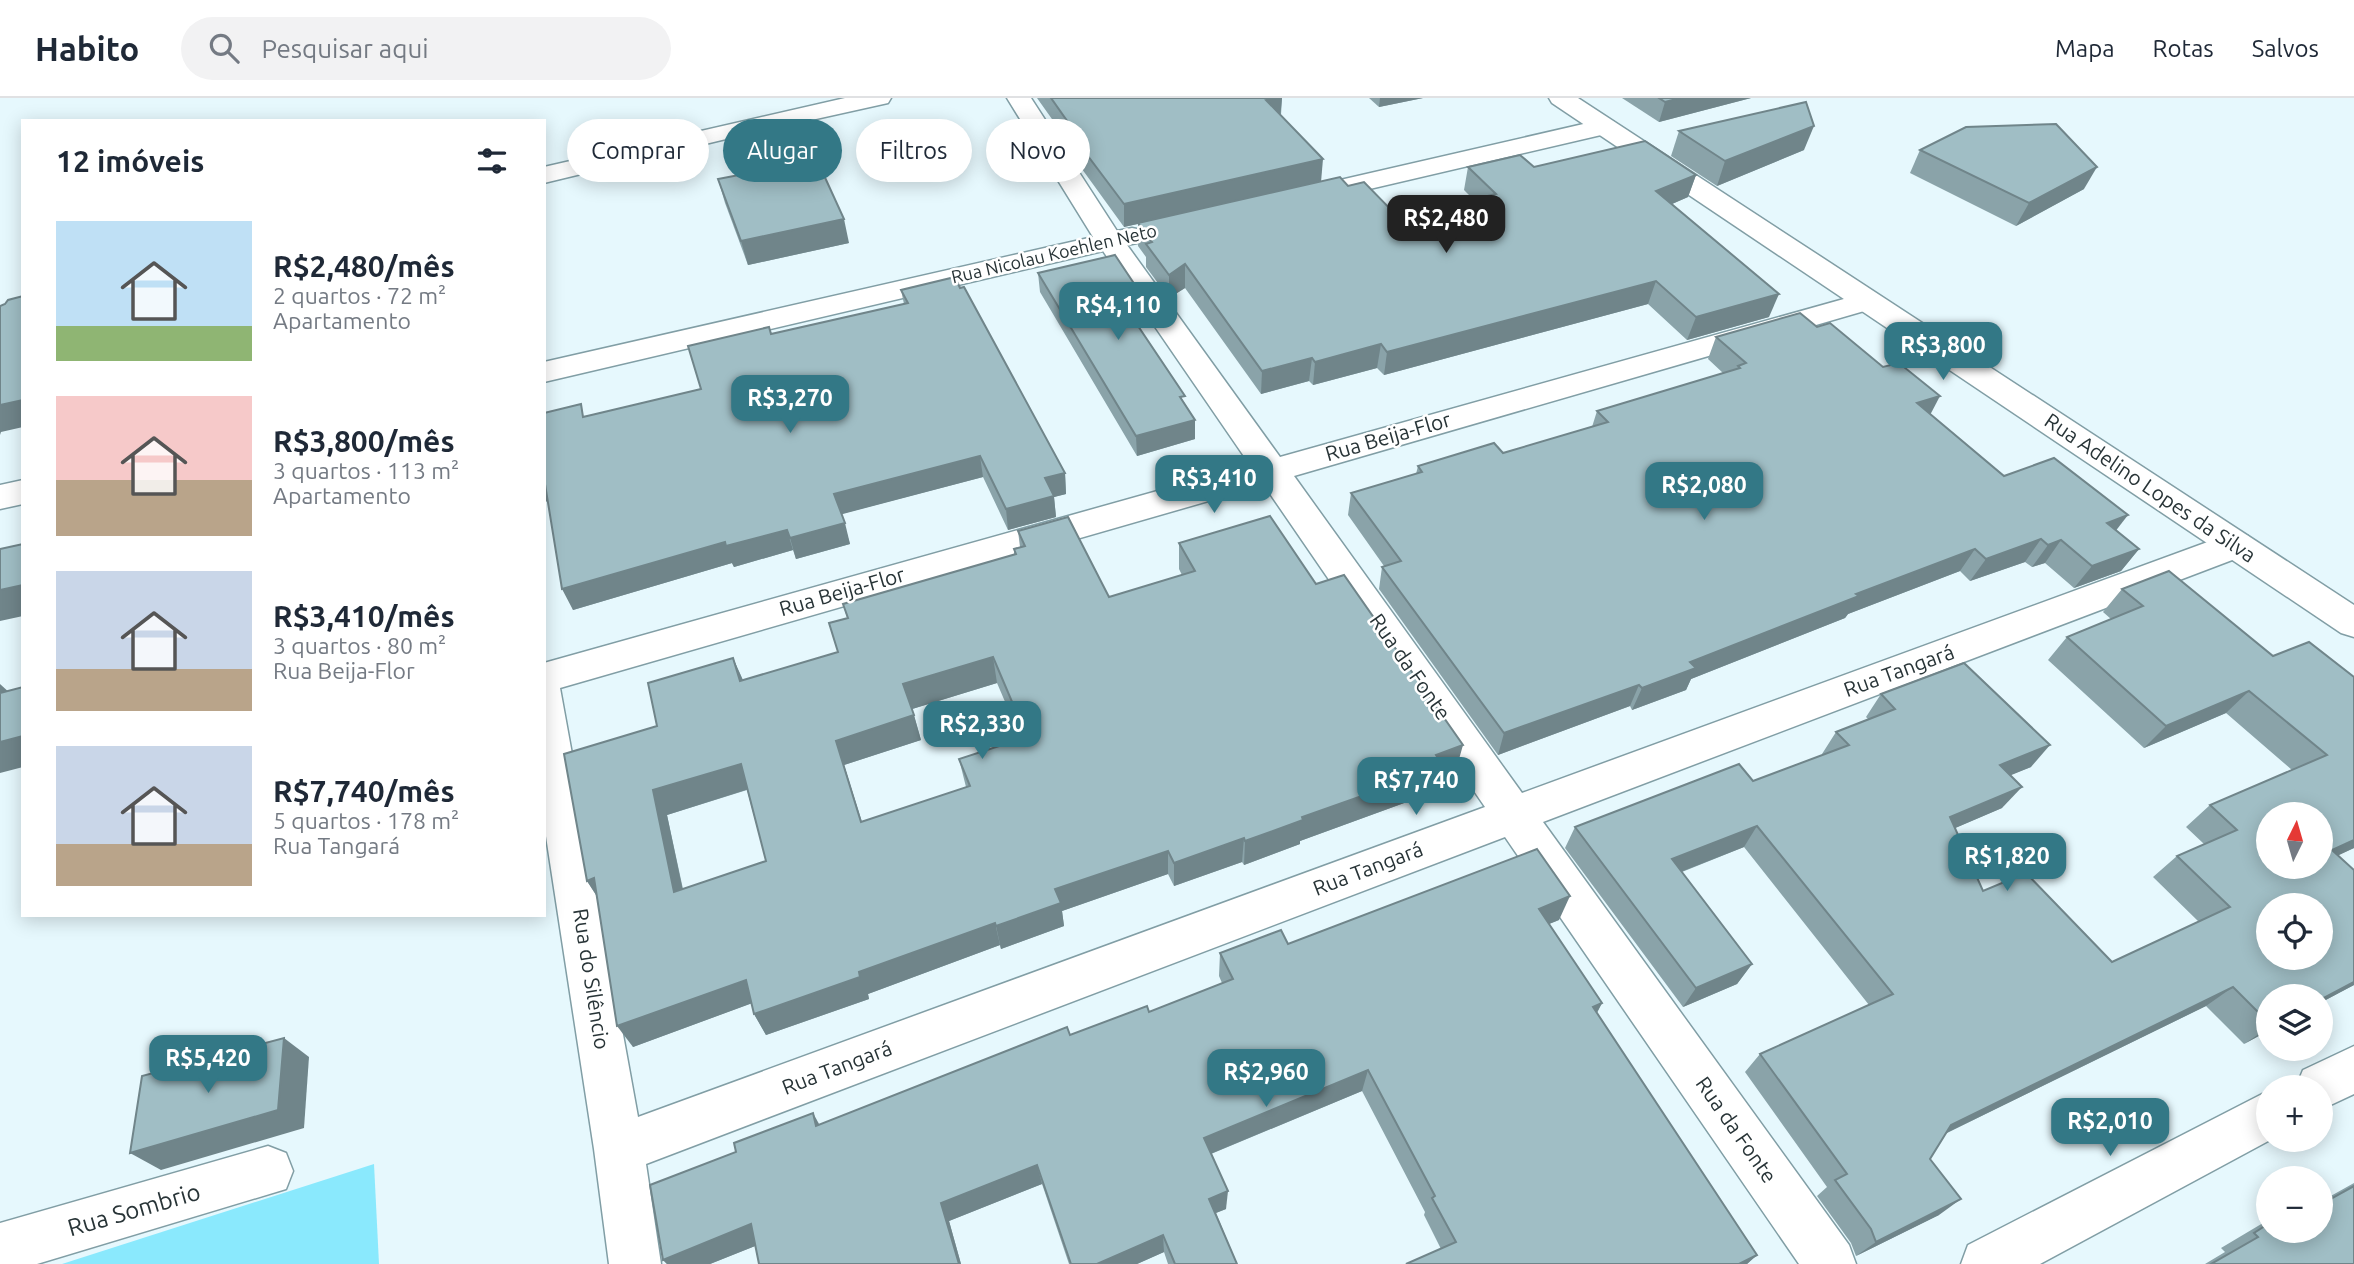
<!DOCTYPE html>
<html lang="pt">
<meta charset="utf-8">
<style>
:root{--surface:#fff;--page:#f2f2f3;--text:#1f2937;--muted:#747a83;--line:#e0e1e3;--accent:#337886}
body{margin:0;font-family:Ubuntu,sans-serif;background:var(--page);color:var(--text);height:100vh;display:flex;flex-direction:column;font-size:26px;white-space:nowrap}
*{box-sizing:border-box;margin:0}
p{font-size:23px;color:var(--muted)}
.icon{flex:none;width:38px;height:38px;fill:none;stroke:currentColor;stroke-width:2;stroke-linecap:round;stroke-linejoin:round}
.map{position:relative;flex:1;overflow:hidden}
.sheet{position:absolute;left:21px;top:21px;width:525px;height:798px;display:flex;flex-direction:column;background:var(--surface);border-radius:0px;box-shadow:0 4px 18px #0003}
.sheet>*{flex:none}
.banner{position:absolute;left:567px;top:21px;width:665px;height:63px;display:flex;gap:14px}
.needle{width:46px;rotate:5deg}
.controls{position:absolute;left:2256px;top:704px;display:grid;gap:14px}
.controls a{display:grid;place-items:center;width:77px;height:77px;border-radius:50%;background:var(--surface);box-shadow:0 4px 18px #0003;font-size:35px}
.price{position:absolute;translate:-50% -60px;padding:0 16px;border-radius:14px;background:var(--accent);color:#fff;font-size:23px;line-height:46px;filter:drop-shadow(0 2px 4px #0008)}
.price::after{content:'';position:absolute;left:50%;top:42px;width:21px;height:16px;margin-left:-10px;background:inherit;clip-path:polygon(0 0,100% 0,50% 100%)}
.price.current{background:#222;color:#fff}
ul{padding:0;list-style:none}
li{display:flex;align-items:center;gap:21px;height:175px;padding:0 35px}
li span{display:grid;place-items:center;flex:none;width:196px;height:140px;border-radius:0px;color:#555}
li>.icon{margin-inline-start:auto}
span .icon{width:84px;height:84px;fill:#fffc;stroke-width:1}
li b{font-size:30px}
h2{display:flex;justify-content:space-between;align-items:center;height:84px;padding:0 35px;font-size:30px}
.chip{padding:0 24px;border-radius:32px;background:var(--surface);box-shadow:0 4px 18px #0003;font-size:24px;line-height:63px}
.chip.current{background:var(--accent);color:#fff}
header{display:flex;align-items:center;gap:42px;box-sizing:border-box;height:98px;padding:0 35px;background:var(--surface);border-bottom:2px solid var(--line)}
header strong{font-size:33px}
nav{display:flex;gap:38px;margin-inline-start:auto;font-size:24px}
.search{width:490px;height:63px;background:var(--page);display:flex;align-items:center;gap:18px;box-sizing:border-box;padding:0 24px;border-radius:38px;color:var(--muted);font-size:26px}
.map>svg:first-child{display:block}
.green{fill:#8ae9fd}
.lines{fill:none;stroke-linecap:round;stroke-linejoin:round}
.street-casing{stroke:#819ea5;stroke-width:3}
.secondary-casing{stroke:#819ea5;stroke-width:3}
.street{fill:#fff;fill-rule:evenodd}
.secondary{fill:#fff;fill-rule:evenodd}
.wall{fill:#8aa3a9;fill-rule:evenodd}
.shaded-wall{fill:#70858a}
.building{fill:#a0bec5;stroke:#70858a;stroke-width:2;fill-rule:evenodd}
.labels{text-anchor:middle;stroke-width:5;stroke-linejoin:round;paint-order:stroke}
.far-street-label{font-size:18px;fill:#283437;stroke:#fff}
.street-label{font-size:21px;fill:#283437;stroke:#fff}
.near-street-label{font-size:24px;fill:#283437;stroke:#fff}
</style>
<header>
<strong>Habito</strong>
<div class="search"><svg class="icon" aria-label="search" viewBox="0 0 24 24"><circle cx="10" cy="10" r="6"/><path d="M15 15l6 6"/></svg>Pesquisar aqui</div>
<nav><a>Mapa</a><a>Rotas</a><a>Salvos</a></nav>
</header>
<div class="map">
<svg width="2354" height="1166" viewBox="0 0 2354 1166">
<rect width="100%" height="100%" fill="#e6f8fd"/>
<path class="green" d="M374,1066L379,1166H62Z"/>
<g class="lines">
<defs>
<g id="street">
<path d="M845,0H891L888,5L726,41L544,85V69Z"/>
<path d="M1007,0H1031L1117,133L1132,130L1142,132L1146,138L1142,144L1127,147L1280,359L1858,197L1868,194L1878,197L1883,203L1878,209L1294,378L1522,695L2224,438L2236,434L2248,438L2254,447L2248,456L1543,724L1849,1147L1856,1166H1799L1505,739L646,1066L661,1166H609L594,1051L544,725V565L1250,367L1103,153L544,284V264L1093,139ZM1264,387L1485,709L638,1019L560,590Z"/>
<path d="M1605,21L1614,24L1618,29L1614,34L1314,104L1304,102L1301,96L1304,90L1314,88Z"/>
<path d="M23,382V406L0,411V387Z"/>
<path d="M2354,948V996L2320,1012V989H2296L2303,972Z"/>
<path d="M2268,993V1041H2272L2040,1166H1961L1968,1147Z"/>
<path d="M268,1048L286,1055L293,1073L286,1091L37,1166H0V1125Z"/>
</g>
<path id="secondary" d="M1549,0H1578L2354,507V539L2341,535L1552,5Z"/>
</defs>
<use href="#street" class="street-casing"/>
<use href="#secondary" class="secondary-casing"/>
<use href="#street" class="street"/>
<use href="#secondary" class="secondary"/>
</g>
<g class="wall">
<path d="M1037,0H1282L1281,17L1321,83L1348,88L1398,119L1473,101L1464,92L1468,69H1534L1696,77L1688,99L1672,106L1769,219L1687,242L1648,206L1384,277L1377,270L1313,287L1309,283L1261,296L1185,190L1169,200L1146,169V159L1138,148V126L1124,129L1074,60V52Z"/>
<path d="M1369,0H1423L1379,9Z"/>
<path d="M1622,0H1751L1659,24Z"/>
<path d="M1679,33L1804,52L1717,88L1671,58Z"/>
<path d="M1920,52L2084,91L2016,128L1910,75Z"/>
<path d="M718,81L849,145L748,167L725,105Z"/>
<path d="M1038,175L1143,199L1144,218L1135,224L1195,322V341L1137,358L1040,194Z"/>
<path d="M901,192L1065,375L1066,396L1054,399L1056,419L1008,432L983,379L841,416L850,446L796,461L793,452L734,469L732,465L573,512L548,403L544,404V315L586,318L701,291L771,236L904,206Z"/>
<path d="M1817,229L1930,316L2004,378L2116,432L2139,451L2121,473L2074,490L2045,465L2032,469L2025,464L1970,483L1960,473L1848,516L1845,520L1691,581L1686,592L1632,612L1630,608L1498,657L1379,491L1382,469L1384,468L1348,417L1351,395L1416,376L1418,368L1503,355L1592,329L1597,313L1723,275L1708,261L1716,239Z"/>
<path d="M1018,433L1109,499L1182,477L1179,471V445L1316,486L1456,672L1441,677L1437,693L1300,743V746L1244,767L1242,764L1174,788L1168,776L1062,813L1064,828L1001,851L1000,847L868,896L869,901L766,937L754,916L752,905L633,949L596,797L587,783L657,628L733,560L743,582L838,554L847,520L843,506L1014,457V451L1020,449ZM997,585L1021,641L959,661L966,689L862,724L844,667L921,642L912,611ZM747,692L766,763L683,791L667,717Z"/>
<path d="M2122,491L2273,558L2309,544L2354,750L2338,757L2354,887L2320,905V898H2268V933L2244,946L2206,908L1945,1036L1930,1061L1939,1117L1856,1158L1851,1145L1817,1098L1827,1089L1745,974L1760,956L1869,907L1744,749L1682,774L1752,866L1737,886L1683,909L1565,750L1575,729L1753,683L1822,657V656L1836,634L1868,621L1866,619L1881,596L2031,669L2010,677L2002,710L1955,730L1983,793L2112,864L2199,824L2153,779L2177,758L2204,746L2186,729L2210,707L2292,672L2226,615L2144,650L2048,562L2067,539L2111,521L2103,514Z"/>
<path d="M1559,822L1549,826L1602,905L1597,915L1757,1157L1747,1166H1406L1441,1151L1424,1117L1425,1114L1362,993L1211,1056L1226,1111L1216,1115L1237,1166H1168L1164,1154L1137,1166H1069L1042,1086L949,1123L961,1166H759L755,1148L710,1166H667L663,1162L819,1027L1070,937L1149,914L1222,885L1219,878L1220,855L1288,846Z"/>
<path d="M2354,1085V1166H2205L2225,1154L2221,1150L2268,1122V1132H2320V1104Z"/>
</g>
<g class="shaded-wall">
<path d="M1276,0H1282L1280,21L1266,2Z"/>
<path d="M1380,0H1423L1379,9Z"/>
<path d="M1680,0H1751L1659,24L1665,4Z"/>
<path d="M1814,28L1804,52L1717,88L1725,63Z"/>
<path d="M1323,61L1321,84L1124,129V106Z"/>
<path d="M2097,69L2084,91L2016,128L2029,105Z"/>
<path d="M1696,77L1688,99L1649,116L1656,93Z"/>
<path d="M844,121L849,145L748,167L741,143Z"/>
<path d="M1185,166V190L1169,200V177Z"/>
<path d="M1656,183L1648,206L1384,277L1387,254Z"/>
<path d="M1779,196L1769,219L1687,242L1696,219Z"/>
<path d="M1143,199L1144,218L1127,229L1126,210Z"/>
<path d="M1381,246L1377,270L1313,287L1315,264Z"/>
<path d="M1312,260L1309,283L1261,296L1262,273Z"/>
<path d="M1940,298L1928,321L1917,305Z"/>
<path d="M23,302V329L1,334L0,337V307Z"/>
<path d="M1195,322V341L1137,358L1136,338Z"/>
<path d="M980,358L983,379L839,417L834,396Z"/>
<path d="M1065,375L1066,396L1054,399L1056,419L1008,432L1006,411L1045,380Z"/>
<path d="M544,380L555,401L544,404Z"/>
<path d="M2128,417L2111,439L2107,425Z"/>
<path d="M845,425L850,446L796,461L790,440Z"/>
<path d="M787,432L793,452L734,469L732,465L573,512L562,491L725,444Z"/>
<path d="M2041,441L2025,464L1970,483L1986,461Z"/>
<path d="M2061,442L2045,465L2032,469L2048,447Z"/>
<path d="M1975,451L1960,473L1848,516L1845,520L1691,581L1686,592L1632,612L1642,590L1690,564L1856,496Z"/>
<path d="M2139,451L2121,473L2074,490L2092,468Z"/>
<path d="M23,487V518L0,523V492Z"/>
<path d="M993,559L997,585L909,612L903,586Z"/>
<path d="M733,560L744,585L740,583Z"/>
<path d="M0,586L23,607L0,601Z"/>
<path d="M1639,587L1630,608L1498,657L1504,635Z"/>
<path d="M2249,593L2226,615L2144,650L2166,628Z"/>
<path d="M914,617L921,642L844,667L869,748L836,643Z"/>
<path d="M23,638V669L0,675V644Z"/>
<path d="M1463,647L1456,672L1441,677L1437,693L1300,743V746L1244,767L1245,743L1302,719L1436,657Z"/>
<path d="M2050,647L2031,669L1982,689L2000,667Z"/>
<path d="M741,666L752,690L667,717L688,817L674,794L653,692Z"/>
<path d="M2022,689L2002,710L1932,740L1950,719Z"/>
<path d="M1757,728L1744,749L1660,782L1672,761Z"/>
<path d="M1244,740L1242,764L1174,788V765Z"/>
<path d="M2354,742V750L2320,766L2332,752Z"/>
<path d="M1168,753V776L1062,813L1064,828L1001,851L996,828L1055,791Z"/>
<path d="M594,780L602,806L587,783Z"/>
<path d="M1570,798L1559,822L1529,834L1539,811Z"/>
<path d="M995,825L1000,847L868,896L869,901L766,937L754,916L859,874Z"/>
<path d="M1752,866L1737,886L1683,909L1696,890Z"/>
<path d="M746,882L758,903L633,949L617,928Z"/>
<path d="M2354,884V887L2320,905V902Z"/>
<path d="M2233,889L2206,908L1930,1043L1951,1027Z"/>
<path d="M1602,905L1590,927L1593,909Z"/>
<path d="M2268,930V933L2244,946Z"/>
<path d="M284,940L309,959L304,1030L161,1072L130,1055Z"/>
<path d="M1368,972L1362,993L1203,1059L1204,1040Z"/>
<path d="M813,1015L824,1035L816,1028Z"/>
<path d="M1037,1067L1042,1086L949,1123L961,1166H959L941,1105Z"/>
<path d="M1228,1093L1226,1111L1208,1118L1209,1101Z"/>
<path d="M1961,1101L1939,1117L1856,1158L1876,1144Z"/>
<path d="M751,1126L765,1144L710,1166H667L663,1162Z"/>
<path d="M1163,1137L1164,1154L1137,1166H1097Z"/>
<path d="M1757,1157L1747,1166H1739Z"/>
</g>
<g class="building">
<path d="M1051,0H1276L1266,2L1323,61L1124,106L1073,38L1077,37Z"/>
<path d="M1659,0H1680L1665,4Z"/>
<path d="M1806,4L1814,28L1725,63L1679,33Z"/>
<path d="M2056,26L2097,69L2029,105L1920,52L1966,29Z"/>
<path d="M1645,43L1696,77L1656,93L1779,196L1696,219L1656,183L1387,254L1381,246L1315,264L1312,260L1262,273L1185,166L1169,177L1146,146L1152,144L1138,125L1340,79L1348,88L1364,84L1398,119L1496,96L1468,69L1520,57L1534,69Z"/>
<path d="M817,62L844,121L741,143L718,81Z"/>
<path d="M1115,157L1143,199L1126,210L1185,298L1180,299L1195,322L1136,338L1038,175Z"/>
<path d="M955,179L960,190L964,189L1065,375L1045,380L1054,398L1006,411L980,358L834,396L845,425L790,440L787,432L726,448L725,444L562,491L544,380V315L581,306L583,319L701,291L688,248L769,229L771,236L908,205L901,192Z"/>
<path d="M23,198V302L0,307V208L5,206L8,202Z"/>
<path d="M1800,215L1817,229L1830,225L1883,269L1899,265L1940,298L1917,305L2004,378L2054,360L2128,417L2107,425L2139,451L2092,468L2061,442L2048,447L2041,441L1986,461L1975,451L1856,496L1859,498L1690,564L1696,570L1642,590L1639,587L1504,635L1382,469L1401,463L1351,395L1422,374L1418,368L1494,345L1503,355L1608,324L1597,313L1740,270L1738,268L1746,265L1716,239Z"/>
<path d="M1270,418L1316,486L1344,477L1463,647L1436,657L1444,669L1302,719L1303,722L1245,743L1244,740L1174,765L1168,753L1055,791L1061,805L996,828L995,825L859,874L860,879L754,916L746,882L617,928L594,780L587,783L564,656L657,628L648,585L733,560L740,583L838,554L829,525L848,520L843,506L1016,456L1014,451L1025,448L1018,433L1068,419L1109,499L1195,473L1179,445ZM993,559L1027,639L959,661L970,688L861,724L836,643L914,617L903,586ZM741,666L766,763L674,794L653,692Z"/>
<path d="M23,446V487L0,492V451Z"/>
<path d="M2169,473L2273,558L2309,544L2354,579V742L2332,752L2354,772V884L2320,902V898H2268V924L2233,889L1951,1027L1930,1061L1961,1101L1876,1144L1871,1131L1835,1082L1847,1076L1760,956L1893,896L1757,728L1672,761L1752,866L1696,890L1575,729L1739,666L1753,683L1849,647L1836,634L1895,611L1881,596L1964,565L2050,647L2000,667L2022,689L1950,719L1983,793L2026,775L2112,864L2230,809L2177,758L2237,732L2210,707L2327,657L2249,593L2166,628L2067,539L2143,508L2122,491ZM2268,716H2320V768H2268ZM2268,807H2320V859H2268Z"/>
<path d="M23,589V638L0,644V595Z"/>
<path d="M1537,751L1570,798L1539,811L1602,905L1593,909L1757,1157L1739,1166H1406L1456,1144L1432,1100L1435,1098L1368,972L1204,1040L1228,1093L1209,1101L1237,1166H1175L1163,1137L1097,1166H1071L1037,1067L941,1105L959,1166H759L751,1126L663,1162L650,1087L736,1054L734,1045L813,1015L816,1028L1067,929L1070,937L1147,908L1149,914L1233,881L1220,855L1281,832L1288,846Z"/>
<path d="M284,940L278,1012L130,1055L142,978Z"/>
<path d="M2354,1088V1166H2211L2258,1139L2254,1135L2268,1126V1132H2320V1107Z"/>
</g>
<g class="labels">
<g class="far-street-label">
<text transform="translate(1054 156) rotate(-13)" y="6">Rua Nicolau Koehlen Neto</text>
</g>
<g class="street-label">
<text transform="translate(1388 339) rotate(-16)" y="7">Rua Beija-Flor</text>
<text transform="translate(2150 390) rotate(34)" y="7">Rua Adelino Lopes da Silva</text>
<text transform="translate(842 494) rotate(-16)" y="7">Rua Beija-Flor</text>
<text transform="translate(1410 569) rotate(55)" y="7">Rua da Fonte</text>
<text transform="translate(1899 573) rotate(-20)" y="7">Rua Tangará</text>
<text transform="translate(1368 771) rotate(-21)" y="7">Rua Tangará</text>
<text transform="translate(591 881) rotate(81)" y="7">Rua do Silêncio</text>
<text transform="translate(837 970) rotate(-21)" y="7">Rua Tangará</text>
<text transform="translate(1736 1032) rotate(55)" y="7">Rua da Fonte</text>
</g>
<g class="near-street-label">
<text transform="translate(134 1112) rotate(-16)" y="8">Rua Sombrio</text>
</g>
</g>
</svg>
<div class="controls">
<a><svg class="needle" viewBox="-14 -14 28 28"><path d="M0-13l5 13h-10z" fill="#e53935"/><path d="M0 13l5-13h-10z" fill="#747a83"/></svg></a>
<a><svg class="icon" aria-label="locate" viewBox="0 0 24 24"><circle cx="12" cy="12" r="6"/><path d="M12 2v4M12 18v4M2 12h4M18 12h4"/></svg></a>
<a><svg class="icon" aria-label="layers" viewBox="0 0 24 24"><path d="M12 4l9 5-9 5-9-5zM3 14l9 5 9-5"/></svg></a>
<a>+</a>
<a>−</a>
</div>
<b class="price current" style="left:1446px;top:157px">R$2,480</b>
<b class="price" style="left:1118px;top:244px">R$4,110</b>
<b class="price" style="left:1943px;top:284px">R$3,800</b>
<b class="price" style="left:790px;top:337px">R$3,270</b>
<b class="price" style="left:1214px;top:417px">R$3,410</b>
<b class="price" style="left:1704px;top:424px">R$2,080</b>
<b class="price" style="left:982px;top:663px">R$2,330</b>
<b class="price" style="left:1416px;top:719px">R$7,740</b>
<b class="price" style="left:2007px;top:795px">R$1,820</b>
<b class="price" style="left:208px;top:997px">R$5,420</b>
<b class="price" style="left:1266px;top:1011px">R$2,960</b>
<b class="price" style="left:2110px;top:1060px">R$2,010</b>
<div class="banner">
<a class="chip">Comprar</a>
<a class="chip current">Alugar</a>
<a class="chip">Filtros</a>
<a class="chip">Novo</a>
</div>
<section class="sheet">
<h2>12 imóveis<svg class="icon" aria-label="filters" viewBox="0 0 24 24"><path d="M4 7h16M4 17h16"/><circle cx="9" cy="7" r="2"/><circle cx="15" cy="17" r="2"/></svg></h2>
<ul>
<li><span style="background:linear-gradient(#bfe0f5 75%,#8fb573 0)"><svg class="icon" aria-label="home" viewBox="0 0 24 24"><path d="M3 11l9-7 9 7M6 9v11h12V9"/></svg></span><div><b>R$2,480/mês</b><p>2 quartos · 72 m²</p><p>Apartamento</p></div></li>
<li><span style="background:linear-gradient(#f6c9c9 60%,#b9a48a 0)"><svg class="icon" aria-label="home" viewBox="0 0 24 24"><path d="M3 11l9-7 9 7M6 9v11h12V9"/></svg></span><div><b>R$3,800/mês</b><p>3 quartos · 113 m²</p><p>Apartamento</p></div></li>
<li><span style="background:linear-gradient(#c9d6e8 70%,#b9a48a 0)"><svg class="icon" aria-label="home" viewBox="0 0 24 24"><path d="M3 11l9-7 9 7M6 9v11h12V9"/></svg></span><div><b>R$3,410/mês</b><p>3 quartos · 80 m²</p><p>Rua Beija-Flor</p></div></li>
<li><span style="background:linear-gradient(#c9d6e8 70%,#b9a48a 0)"><svg class="icon" aria-label="home" viewBox="0 0 24 24"><path d="M3 11l9-7 9 7M6 9v11h12V9"/></svg></span><div><b>R$7,740/mês</b><p>5 quartos · 178 m²</p><p>Rua Tangará</p></div></li>
</ul>
</section>
</div>
